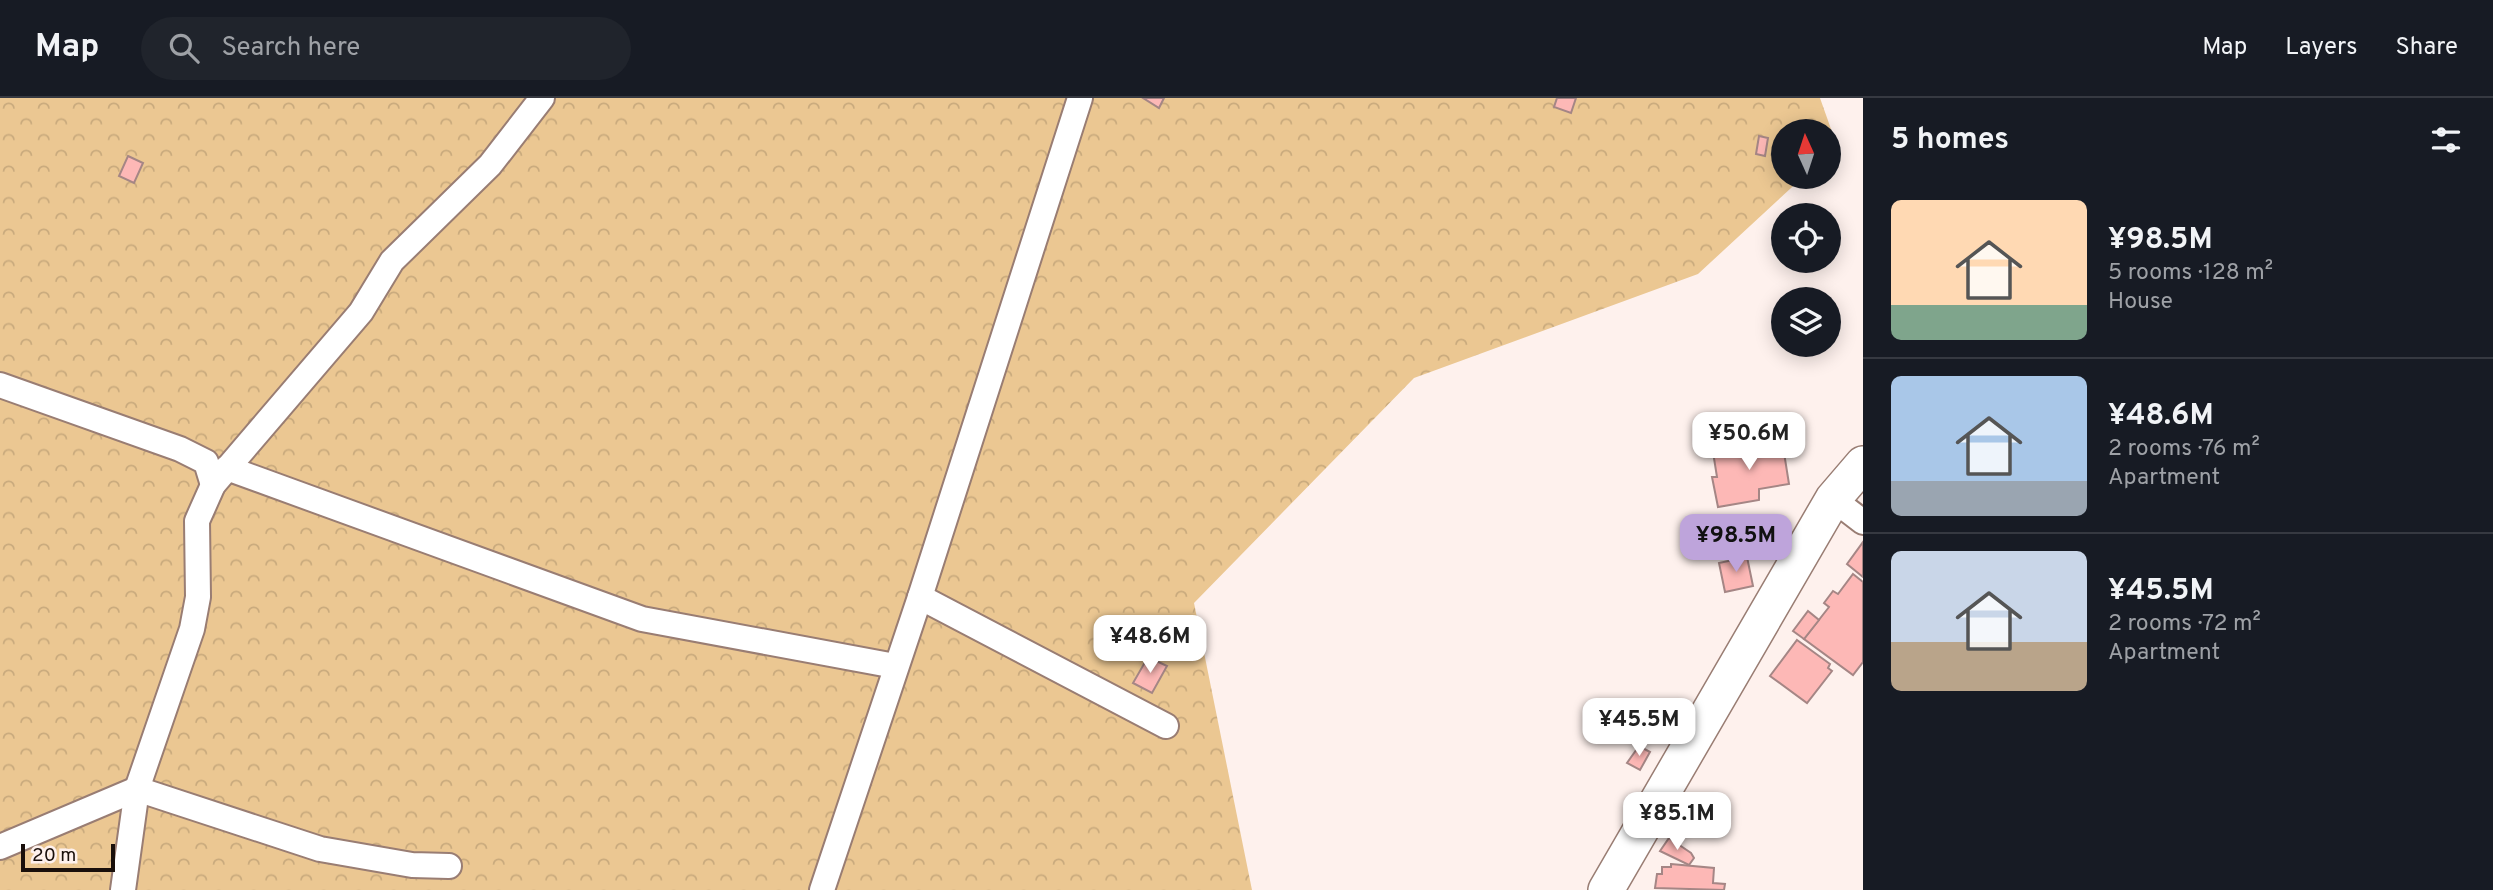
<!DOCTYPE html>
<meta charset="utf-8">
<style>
:root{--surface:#171b24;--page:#20242c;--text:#f1f3f6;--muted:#9ea1a6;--line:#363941;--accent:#bea4db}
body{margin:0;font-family:Overpass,sans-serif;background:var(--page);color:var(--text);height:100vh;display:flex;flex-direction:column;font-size:26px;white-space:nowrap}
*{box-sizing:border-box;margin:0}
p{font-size:23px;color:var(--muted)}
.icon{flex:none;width:38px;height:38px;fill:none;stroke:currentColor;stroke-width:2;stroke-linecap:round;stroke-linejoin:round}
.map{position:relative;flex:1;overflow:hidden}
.details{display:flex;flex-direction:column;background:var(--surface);width:630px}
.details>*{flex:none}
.needle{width:46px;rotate:357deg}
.buttons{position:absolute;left:1771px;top:21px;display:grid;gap:14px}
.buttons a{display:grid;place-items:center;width:70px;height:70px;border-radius:50%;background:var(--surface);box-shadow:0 4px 18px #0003;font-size:35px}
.scale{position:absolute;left:21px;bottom:18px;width:94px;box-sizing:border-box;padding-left:7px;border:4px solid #190f0b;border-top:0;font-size:19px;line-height:24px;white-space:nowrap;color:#190f0b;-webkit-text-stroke:5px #fef1ed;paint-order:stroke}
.price{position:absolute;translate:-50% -60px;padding:0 16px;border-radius:14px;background:#fff;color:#222;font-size:23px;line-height:46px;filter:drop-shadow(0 2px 4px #0008)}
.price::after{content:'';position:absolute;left:50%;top:42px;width:21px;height:16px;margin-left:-10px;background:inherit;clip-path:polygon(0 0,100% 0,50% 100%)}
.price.active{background:var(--accent);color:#111}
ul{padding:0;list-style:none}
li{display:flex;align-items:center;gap:21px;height:175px;padding:0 28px}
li+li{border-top:2px solid var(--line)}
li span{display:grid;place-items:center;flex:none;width:196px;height:140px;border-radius:10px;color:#555}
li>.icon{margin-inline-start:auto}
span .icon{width:84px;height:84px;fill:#fffc;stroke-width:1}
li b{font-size:30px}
h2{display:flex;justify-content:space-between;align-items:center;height:84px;padding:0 28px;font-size:30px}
header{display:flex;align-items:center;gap:42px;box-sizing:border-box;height:98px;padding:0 35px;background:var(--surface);border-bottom:2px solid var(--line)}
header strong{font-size:33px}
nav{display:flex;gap:38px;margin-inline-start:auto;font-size:24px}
.search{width:490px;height:63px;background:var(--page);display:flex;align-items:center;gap:18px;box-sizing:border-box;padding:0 24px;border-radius:38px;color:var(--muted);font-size:26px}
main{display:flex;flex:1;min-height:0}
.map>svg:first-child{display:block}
.forest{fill:url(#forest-crowns)}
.building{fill:#fdb8b6;stroke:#a58685;stroke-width:2}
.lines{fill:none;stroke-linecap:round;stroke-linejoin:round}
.street-casing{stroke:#997d73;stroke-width:28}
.secondary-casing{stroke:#997d73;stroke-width:38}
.street{stroke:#fff;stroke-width:24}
.secondary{stroke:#fff;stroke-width:35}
</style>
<header>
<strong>Map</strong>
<div class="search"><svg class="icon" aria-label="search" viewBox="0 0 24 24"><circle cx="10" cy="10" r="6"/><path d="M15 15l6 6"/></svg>Search here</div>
<nav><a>Map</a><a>Layers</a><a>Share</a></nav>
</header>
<main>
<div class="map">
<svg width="1863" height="792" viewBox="0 0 1863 792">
<defs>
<pattern id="forest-crowns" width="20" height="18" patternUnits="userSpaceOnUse" patternTransform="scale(1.75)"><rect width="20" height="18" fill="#ebc792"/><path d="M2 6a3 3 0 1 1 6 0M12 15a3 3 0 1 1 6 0" fill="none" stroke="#c9aa7d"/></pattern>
</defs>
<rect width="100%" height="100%" fill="#fef1ed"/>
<path class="forest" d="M0,0H1820L1837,48L1829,55V33H1783V79H1803L1698,176L1414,280L1194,505L1252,792H0Z"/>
<g class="building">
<path d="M1143,0H1164L1159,10Z"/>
<path d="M1557,0H1576L1571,15L1554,9Z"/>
<path d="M1759,38L1768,40L1765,58L1756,56Z"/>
<path d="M128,58L143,65L134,85L119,78Z"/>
<path d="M1787,316L1790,338L1777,340L1773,319Z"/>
<path d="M1773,319L1777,340L1748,345L1744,323Z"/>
<path d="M1782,342L1789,386L1759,391V402L1718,409L1712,379H1717L1713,354Z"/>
<path d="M1863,444V479L1847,466Z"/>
<path d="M1747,459L1753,488L1725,494L1719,465Z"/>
<path d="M1853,476L1863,484V564L1853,577L1804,541L1829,509L1824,505L1833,493L1838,496Z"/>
<path d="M1808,513L1819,522L1804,541L1793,533Z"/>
<path d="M1797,542L1830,566L1828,570L1832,573L1807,605L1770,578Z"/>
<path d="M1148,559L1167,568L1152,595L1133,585Z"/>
<path d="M1639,648L1650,654L1640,672L1627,665Z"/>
<path d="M1669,740L1691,755L1694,760L1689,767L1660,753Z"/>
<path d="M1671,766L1714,770L1713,785L1725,786L1724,792L1655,790L1657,776H1662V769H1671Z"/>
</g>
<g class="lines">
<defs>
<g id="street">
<path d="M0,287L180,351L206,364L213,387"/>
<path d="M227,370L642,521L895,568"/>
<path d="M1833,401L1863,424"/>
<path d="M920,499L1166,628"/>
<path d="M0,749L137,691L320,751L412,767L449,768"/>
<path d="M123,792L137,691L192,531L198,499L197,423L213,387L361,214L392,163L490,67L542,0"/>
<path d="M822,792L920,499L1080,0"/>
</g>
<path id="secondary" d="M1606,792L1833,401L1863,366"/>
</defs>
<use href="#street" class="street-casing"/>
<use href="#secondary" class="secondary-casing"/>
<use href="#street" class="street"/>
<use href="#secondary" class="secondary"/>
</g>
</svg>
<div class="buttons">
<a><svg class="needle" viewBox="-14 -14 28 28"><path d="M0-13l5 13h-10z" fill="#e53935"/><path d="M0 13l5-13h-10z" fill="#9ea1a6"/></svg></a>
<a><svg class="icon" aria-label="locate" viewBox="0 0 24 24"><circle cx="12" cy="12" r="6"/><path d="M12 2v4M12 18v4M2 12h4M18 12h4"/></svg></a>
<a><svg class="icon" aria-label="layers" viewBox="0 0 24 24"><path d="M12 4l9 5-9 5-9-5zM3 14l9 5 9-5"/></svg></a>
</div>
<div class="scale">20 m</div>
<b class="price" style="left:1749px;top:374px">¥50.6M</b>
<b class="price active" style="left:1736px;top:476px">¥98.5M</b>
<b class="price" style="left:1150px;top:577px">¥48.6M</b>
<b class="price" style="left:1639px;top:660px">¥45.5M</b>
<b class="price" style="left:1677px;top:754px">¥85.1M</b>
</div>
<section class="details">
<h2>5 homes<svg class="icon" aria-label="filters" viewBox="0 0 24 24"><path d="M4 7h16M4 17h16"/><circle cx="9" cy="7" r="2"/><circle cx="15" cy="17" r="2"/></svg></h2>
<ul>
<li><span style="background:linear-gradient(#ffd9b3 75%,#7fa58c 0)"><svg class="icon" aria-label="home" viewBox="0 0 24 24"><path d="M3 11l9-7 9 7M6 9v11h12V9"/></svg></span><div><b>¥98.5M</b><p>5 rooms · 128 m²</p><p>House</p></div></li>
<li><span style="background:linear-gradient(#a9c7e8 75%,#9aa5b1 0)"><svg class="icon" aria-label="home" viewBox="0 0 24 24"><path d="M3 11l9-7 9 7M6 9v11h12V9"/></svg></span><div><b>¥48.6M</b><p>2 rooms · 76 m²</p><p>Apartment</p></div></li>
<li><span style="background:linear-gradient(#c9d6e8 65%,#b9a48a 0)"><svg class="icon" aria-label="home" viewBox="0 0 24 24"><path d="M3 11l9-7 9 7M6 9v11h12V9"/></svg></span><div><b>¥45.5M</b><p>2 rooms · 72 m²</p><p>Apartment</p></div></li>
</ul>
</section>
</main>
